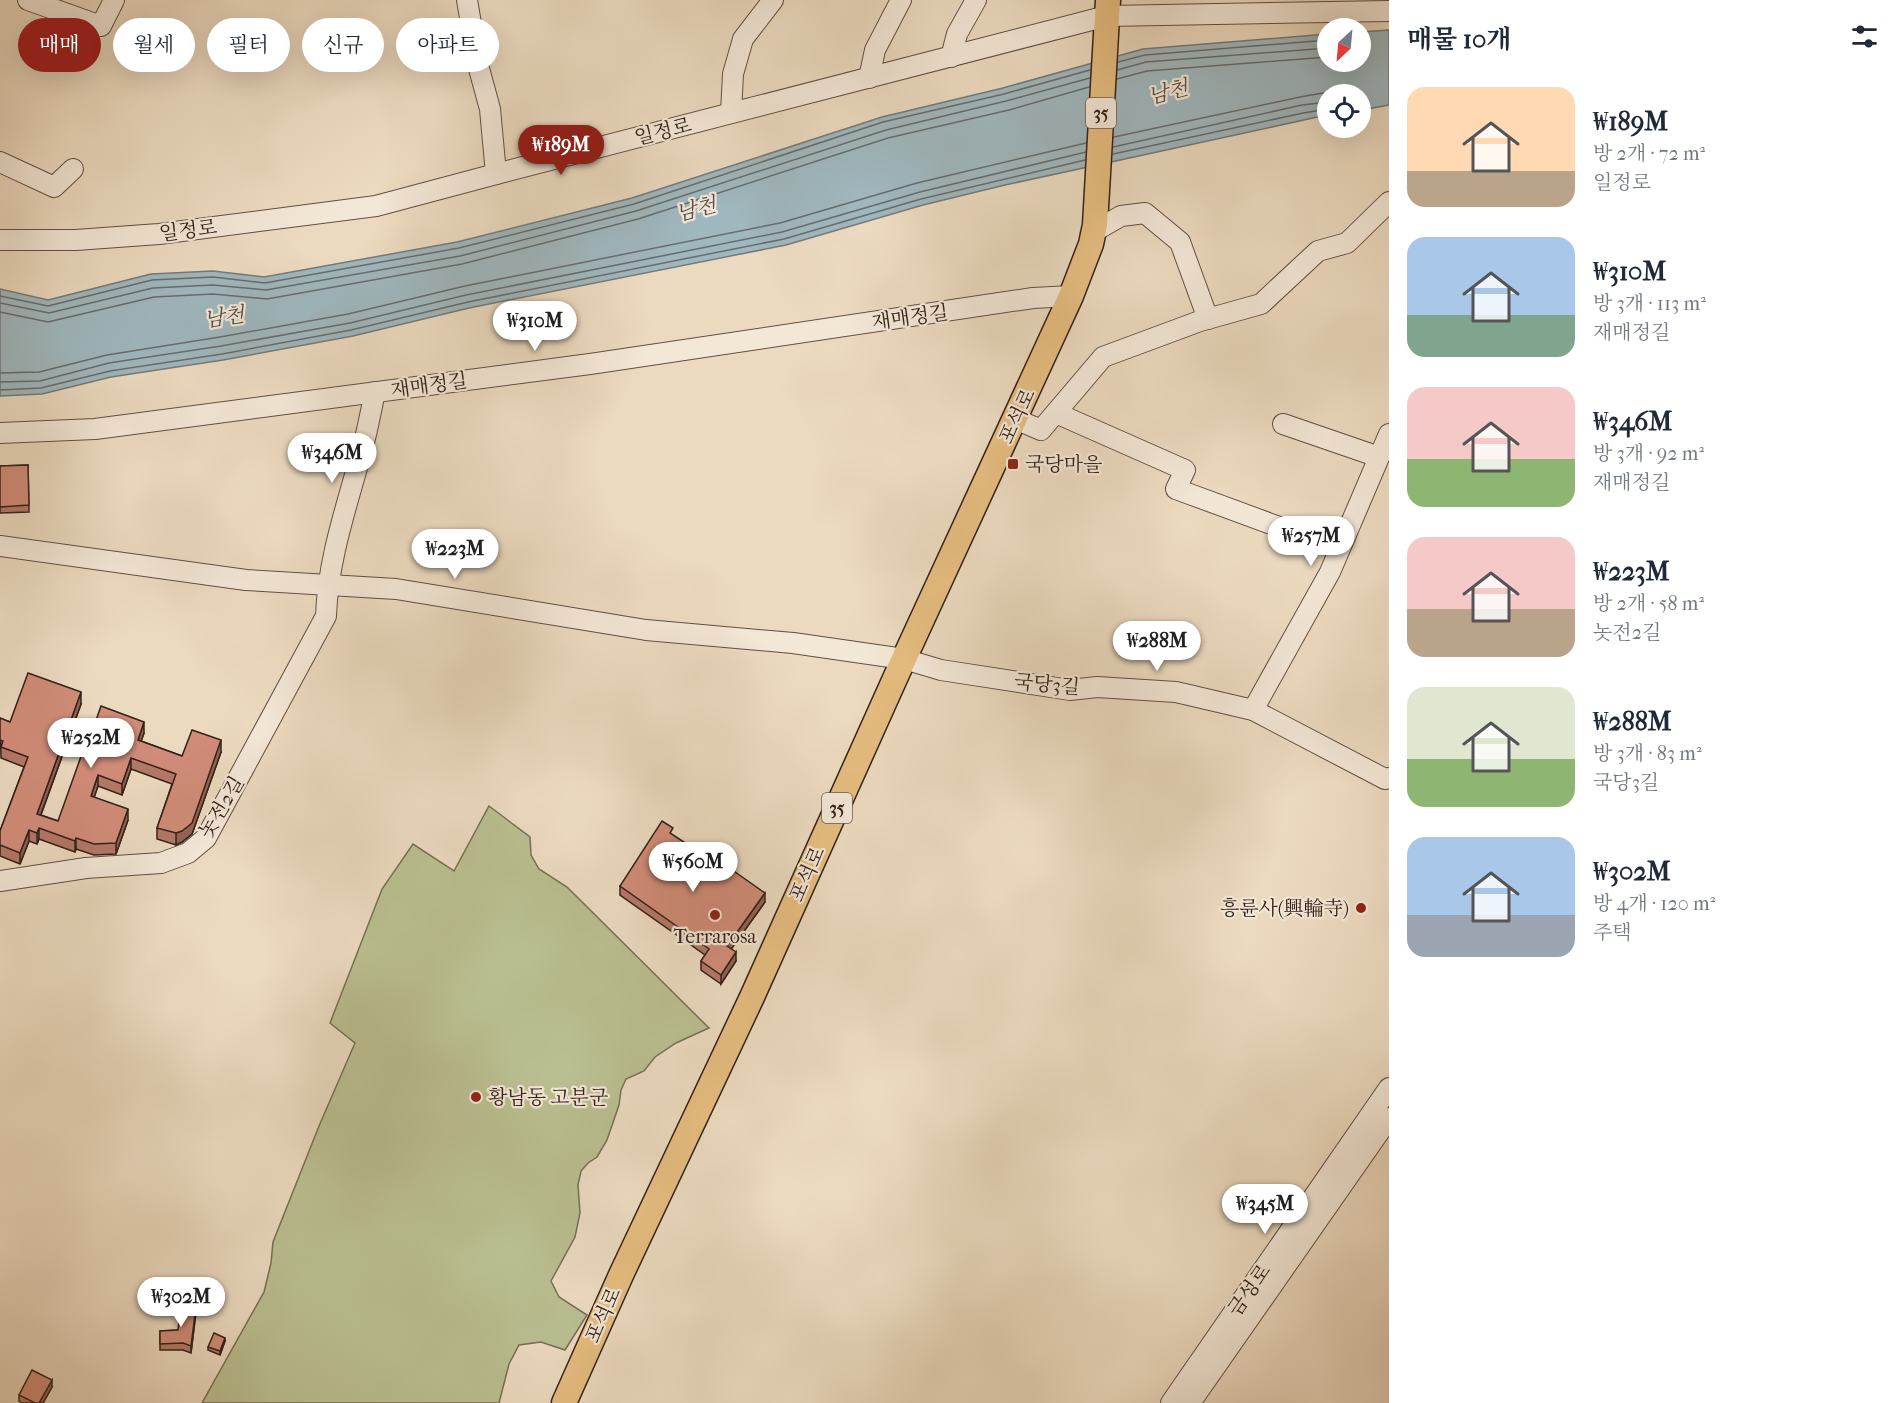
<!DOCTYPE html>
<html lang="ko">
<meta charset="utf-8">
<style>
:root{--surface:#fff;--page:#f2f2f3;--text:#1f2937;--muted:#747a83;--accent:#8f2418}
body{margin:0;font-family:"IM FELL French Canon","Noto Serif KR",serif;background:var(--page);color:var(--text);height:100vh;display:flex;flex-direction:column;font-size:22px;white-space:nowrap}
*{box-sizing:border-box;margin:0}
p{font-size:20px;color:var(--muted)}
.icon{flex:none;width:33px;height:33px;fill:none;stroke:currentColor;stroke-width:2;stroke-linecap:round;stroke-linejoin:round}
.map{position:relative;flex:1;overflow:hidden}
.panel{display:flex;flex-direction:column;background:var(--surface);width:510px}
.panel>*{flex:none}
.banner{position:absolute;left:18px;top:18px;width:570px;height:54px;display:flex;gap:12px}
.needle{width:39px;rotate:206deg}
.fabs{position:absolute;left:1317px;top:18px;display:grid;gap:12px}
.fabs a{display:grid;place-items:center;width:54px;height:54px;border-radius:50%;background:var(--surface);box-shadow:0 6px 24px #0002;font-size:30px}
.price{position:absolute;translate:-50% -51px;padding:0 14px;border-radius:21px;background:#fff;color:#222;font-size:20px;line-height:39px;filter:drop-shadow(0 2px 3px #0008)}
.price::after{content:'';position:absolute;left:50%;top:36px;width:18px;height:14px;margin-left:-9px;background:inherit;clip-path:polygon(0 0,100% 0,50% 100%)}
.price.selected{background:var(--accent);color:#fff}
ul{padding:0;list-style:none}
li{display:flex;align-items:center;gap:18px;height:150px;padding:0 18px}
li span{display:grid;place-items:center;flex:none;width:168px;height:120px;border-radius:18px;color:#555}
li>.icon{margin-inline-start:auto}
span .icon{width:72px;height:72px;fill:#fffc;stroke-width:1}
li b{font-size:26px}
h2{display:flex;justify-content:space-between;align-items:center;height:72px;padding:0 18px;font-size:26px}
.tag{padding:0 21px;border-radius:27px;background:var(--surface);box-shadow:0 6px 24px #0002;font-size:21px;line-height:54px}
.tag.selected{background:var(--accent);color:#fff}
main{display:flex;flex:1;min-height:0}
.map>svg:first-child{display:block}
.green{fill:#babf91;stroke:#767055;stroke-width:1.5}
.water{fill:#9fb7be;stroke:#747b7c;stroke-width:1.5}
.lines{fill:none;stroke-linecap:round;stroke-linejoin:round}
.shore{stroke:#696c6c;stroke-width:1.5}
.minor-casing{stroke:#614f43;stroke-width:22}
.major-casing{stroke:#332119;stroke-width:27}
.minor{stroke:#f3e7d6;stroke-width:20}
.major{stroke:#e6bd80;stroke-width:24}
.wall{fill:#b47868;stroke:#332119;stroke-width:1.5}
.shaded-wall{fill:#926255;stroke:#332119;stroke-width:1.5}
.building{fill:#d18c79;stroke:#332119;stroke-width:1.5}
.poi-dot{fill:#8f2418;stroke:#f3e7d6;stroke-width:2}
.labels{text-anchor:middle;stroke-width:4.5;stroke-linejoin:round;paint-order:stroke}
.shield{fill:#f3e7d6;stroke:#6d5c52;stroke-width:1.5}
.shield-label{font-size:18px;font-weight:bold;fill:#332119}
.street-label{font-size:20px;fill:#332119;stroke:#f3e7d6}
.poi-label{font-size:20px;fill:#332119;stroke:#f3e7d6;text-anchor:start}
.water-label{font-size:21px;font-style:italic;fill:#534e4b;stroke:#f3e7d6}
</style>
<main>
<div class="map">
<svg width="1389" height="1403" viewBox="0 0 1389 1403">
<rect width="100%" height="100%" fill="#ecdac0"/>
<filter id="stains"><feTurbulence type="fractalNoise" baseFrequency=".00333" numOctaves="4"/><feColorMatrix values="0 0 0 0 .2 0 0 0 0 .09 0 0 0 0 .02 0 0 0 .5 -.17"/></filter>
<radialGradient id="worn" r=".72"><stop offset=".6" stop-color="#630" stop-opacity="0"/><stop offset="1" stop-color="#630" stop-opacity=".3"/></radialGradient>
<path class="green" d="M489,806L530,837L531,855L539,869L567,887L709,1028L676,1043L655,1057L644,1071L626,1079L621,1090L619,1105L607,1140L597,1157L588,1163L581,1171L578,1185L580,1213L575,1237L551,1281L559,1297L587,1315L565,1350L541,1342L519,1345L509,1364L499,1403H202L264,1292L271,1263L273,1242L319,1126L355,1043L330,1023L382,889L413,844L454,871Z"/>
<path class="water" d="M1389,30V105L1361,110L1360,94H1328L1327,115L1005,185L923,205L786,245L469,308L353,336L223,360L111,377L42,394L0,396V289L48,300L151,274L213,271L264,277L457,242L632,198L882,117L1003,88L1143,49L1327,34L1328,62H1360L1361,32Z"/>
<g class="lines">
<g class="shore">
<path d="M1118,62L1145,55L1328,40"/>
<path d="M1117,70L1146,62L1328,48"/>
<path d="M1117,79L1147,71L1328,57"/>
<path d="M1114,137L1300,97L1323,93L1335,94"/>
<path d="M1113,147L1302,105L1328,102"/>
<path d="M1113,154L1303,113L1328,109"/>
<path d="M0,296L48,306L152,280L213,277L265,283L459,248L634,204L883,122L1004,94L1090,70"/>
<path d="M0,303L49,313L153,288L213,285L266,290L460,256L636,211L886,130L1006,101L1090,78"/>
<path d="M0,312L48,322L154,297L213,294L267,299L462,264L638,219L888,138L1009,110L1089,87"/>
<path d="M0,373L39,372L107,355L220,337L348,314L465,286L780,223L917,183L1086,143"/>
<path d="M0,382L40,381L109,363L221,346L350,323L466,295L782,232L920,192L1086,152"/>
<path d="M0,390L41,388L110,371L222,354L351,330L468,302L784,239L921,199L1085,160"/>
</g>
<defs>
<g id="minor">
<path d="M28,0L101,26L114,0"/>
<path d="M467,0L478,65L490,109L496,174"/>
<path d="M951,57L957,34L976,0"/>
<path d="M869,78L875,50L901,0"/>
<path d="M731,113L733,74L743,39L773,0"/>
<path d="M0,162L54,187L73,169"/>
<path d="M1093,232L1121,216L1145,213L1180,242L1208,319"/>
<path d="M0,240H76L159,234L376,206L496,174L1107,16L1389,11"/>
<path d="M1056,413L1185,470L1176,489L1339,549"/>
<path d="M1015,419L1041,430L1103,357L1200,321L1261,304L1318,251L1347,243L1389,202"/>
<path d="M1283,424L1379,457"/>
<path d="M0,433L95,429L590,364L1033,298L1071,296"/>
<path d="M0,546L246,580L396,589L646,630L793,643L904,659L941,670L1070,690L1097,687L1176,692L1253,710L1385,779L1389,778"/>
<path d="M1253,710L1330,572L1389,434"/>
<path d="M0,881L86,868L161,863L188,853L206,838L326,616C328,557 348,503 363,446C368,428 371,410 375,392"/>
<path d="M1171,1403L1389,1088"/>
<path d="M1190,1403L1389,1118"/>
</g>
<path id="major" d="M564,1403L621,1275L752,997L897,674L1071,296L1091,244L1095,225L1108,0"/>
</defs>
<use href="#minor" class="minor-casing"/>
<use href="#major" class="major-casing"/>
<use href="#minor" class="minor"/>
<use href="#major" class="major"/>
</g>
<g class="wall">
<path d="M28,465L29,512L0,513V466Z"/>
<path d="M81,704L41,815L58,821L105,756L110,743L94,737V726L144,733L141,741L182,756L221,752L192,834L182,842L176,845L157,839V828L172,784L131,769L122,795L98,786L94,797L128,820L116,854L94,855L76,849L75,852L39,839L37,844L29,841L20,864L0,856V831L24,767L1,758L0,718L10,722Z"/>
<path d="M673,835L765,902L731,949L736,961L721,984L701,970V961L705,955L620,895V886Z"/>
<path d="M196,1312L191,1353L183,1350H160V1331L178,1330Z"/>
<path d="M225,1341L220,1355L208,1350V1347Z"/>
<path d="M52,1387L43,1403H22L19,1401V1395Z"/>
</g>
<g class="shaded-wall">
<path d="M81,692V704L37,825V814Z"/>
<path d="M144,722V733L138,751V740Z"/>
<path d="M221,740V752L192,834L182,842L176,845V833Z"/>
<path d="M131,758V769L122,795V784Z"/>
<path d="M98,775V786L91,807V796Z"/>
<path d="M128,809V820L116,854V843Z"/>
<path d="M39,828V839L37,844V833Z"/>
<path d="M29,830V841L20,864V853Z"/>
<path d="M76,838V849L75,852V841Z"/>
<path d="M765,893V902L727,955V946Z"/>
<path d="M736,952V961L721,984V975Z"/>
<path d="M196,1306V1312L191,1353V1346Z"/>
<path d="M225,1338V1341L220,1355V1351Z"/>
<path d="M52,1380V1387L43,1403H39Z"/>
</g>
<g class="building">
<path d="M28,465L29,505L0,507V466Z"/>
<path d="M28,673L81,692L37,814L58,821L84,748L105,756L113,733L94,726L101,706L144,722L138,740L182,756L192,730L221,740L192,823L182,831L176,833L157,828L176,774L131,758L122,784L98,775L91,796L128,809L116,843L94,844L76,838L75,841L39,828L37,833L29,830L20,853L0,845V831L28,757L1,747L3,741L0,740V718L10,722Z"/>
<path d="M662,821L673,828L670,833L708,858L711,855L765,893L727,946L736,952L721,975L701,961L709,949L620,886Z"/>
<path d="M181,1304L196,1306L191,1346L183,1343L160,1344V1331L178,1330Z"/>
<path d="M214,1333L225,1338L220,1351L208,1347Z"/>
<path d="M32,1370L52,1380L39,1403H35L19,1395Z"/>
</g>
<g class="poi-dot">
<rect x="1007" y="458" width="12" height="12" rx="3"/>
<circle cx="1361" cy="908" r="6"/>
<circle cx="715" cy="915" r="6"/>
<circle cx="476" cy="1097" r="6"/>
</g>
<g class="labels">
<g class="shield">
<rect x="1086" y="98" width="30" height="30" rx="4.5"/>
<rect x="822" y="793" width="30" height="30" rx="4.5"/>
</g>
<g class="shield-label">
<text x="1101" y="119">35</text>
<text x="837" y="814">35</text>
</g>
<g class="street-label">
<text transform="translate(663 131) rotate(-14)" y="7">일정로</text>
<text transform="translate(188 230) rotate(-7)" y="7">일정로</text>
<text transform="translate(910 317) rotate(-8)" y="7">재매정길</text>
<text transform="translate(429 385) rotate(-8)" y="7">재매정길</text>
<text transform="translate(1017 416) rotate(-65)" y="7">포석로</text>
<text transform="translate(1047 684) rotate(5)" y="7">국당3길</text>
<text transform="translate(221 807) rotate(-59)" y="7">놋전2길</text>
<text transform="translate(807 874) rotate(-66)" y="7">포석로</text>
<text transform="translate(1249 1290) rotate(-55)" y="7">금성로</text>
<text transform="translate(603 1315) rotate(-66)" y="7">포석로</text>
</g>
<g class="poi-label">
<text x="1025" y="471">국당마을</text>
<text x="1349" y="915" text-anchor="end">흥륜사(興輪寺)</text>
<text x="715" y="943" text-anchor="middle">Terrarosa</text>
<text x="488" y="1104">황남동 고분군</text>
</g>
<g class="water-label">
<text transform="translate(1168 92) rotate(-14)" y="7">남천</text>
<text transform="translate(696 209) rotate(-14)" y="7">남천</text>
<text transform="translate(224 317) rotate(-8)" y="7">남천</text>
</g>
</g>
<rect width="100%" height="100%" filter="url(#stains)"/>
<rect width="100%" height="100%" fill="url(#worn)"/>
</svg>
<div class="fabs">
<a><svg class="needle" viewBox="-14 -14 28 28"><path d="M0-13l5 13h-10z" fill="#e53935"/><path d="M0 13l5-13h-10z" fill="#747a83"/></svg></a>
<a><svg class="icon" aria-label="locate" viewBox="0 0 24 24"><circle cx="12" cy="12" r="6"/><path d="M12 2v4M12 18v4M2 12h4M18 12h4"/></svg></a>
</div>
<b class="price selected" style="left:561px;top:176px">₩189M</b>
<b class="price" style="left:535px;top:352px">₩310M</b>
<b class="price" style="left:332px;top:484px">₩346M</b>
<b class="price" style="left:1311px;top:567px">₩257M</b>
<b class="price" style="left:455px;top:580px">₩223M</b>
<b class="price" style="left:1157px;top:672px">₩288M</b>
<b class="price" style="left:91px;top:769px">₩252M</b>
<b class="price" style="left:693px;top:893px">₩560M</b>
<b class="price" style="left:1265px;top:1235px">₩345M</b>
<b class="price" style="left:181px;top:1328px">₩302M</b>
<div class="banner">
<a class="tag selected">매매</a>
<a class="tag">월세</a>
<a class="tag">필터</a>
<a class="tag">신규</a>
<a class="tag">아파트</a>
</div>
</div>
<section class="panel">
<h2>매물 10개<svg class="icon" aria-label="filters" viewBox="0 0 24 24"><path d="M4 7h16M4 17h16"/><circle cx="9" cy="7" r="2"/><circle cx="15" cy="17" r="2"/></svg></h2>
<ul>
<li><span style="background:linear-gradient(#ffd9b3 70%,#b9a48a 0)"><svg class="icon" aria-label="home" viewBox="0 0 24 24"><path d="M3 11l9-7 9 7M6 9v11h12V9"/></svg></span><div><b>₩189M</b><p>방 2개 · 72 m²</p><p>일정로</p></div></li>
<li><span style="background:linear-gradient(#a9c7e8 65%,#7fa58c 0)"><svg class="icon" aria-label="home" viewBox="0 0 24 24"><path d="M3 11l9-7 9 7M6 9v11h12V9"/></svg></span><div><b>₩310M</b><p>방 3개 · 113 m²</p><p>재매정길</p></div></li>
<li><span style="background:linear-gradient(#f6c9c9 60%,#8fb573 0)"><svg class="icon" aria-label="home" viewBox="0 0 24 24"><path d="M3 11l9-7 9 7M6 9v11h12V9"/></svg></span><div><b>₩346M</b><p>방 3개 · 92 m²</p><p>재매정길</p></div></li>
<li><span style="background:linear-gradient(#f6c9c9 60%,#b9a48a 0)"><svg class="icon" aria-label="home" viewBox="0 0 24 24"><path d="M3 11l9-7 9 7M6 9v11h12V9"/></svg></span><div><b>₩223M</b><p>방 2개 · 58 m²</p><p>놋전2길</p></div></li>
<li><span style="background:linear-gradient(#dfe7d0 60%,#8fb573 0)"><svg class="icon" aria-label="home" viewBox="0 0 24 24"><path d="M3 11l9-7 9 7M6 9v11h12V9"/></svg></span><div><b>₩288M</b><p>방 3개 · 83 m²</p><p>국당3길</p></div></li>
<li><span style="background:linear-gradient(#a9c7e8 65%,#9aa5b1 0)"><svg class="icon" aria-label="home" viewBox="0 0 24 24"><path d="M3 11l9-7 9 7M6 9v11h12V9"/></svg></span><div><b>₩302M</b><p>방 4개 · 120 m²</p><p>주택</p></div></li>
</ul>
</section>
</main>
